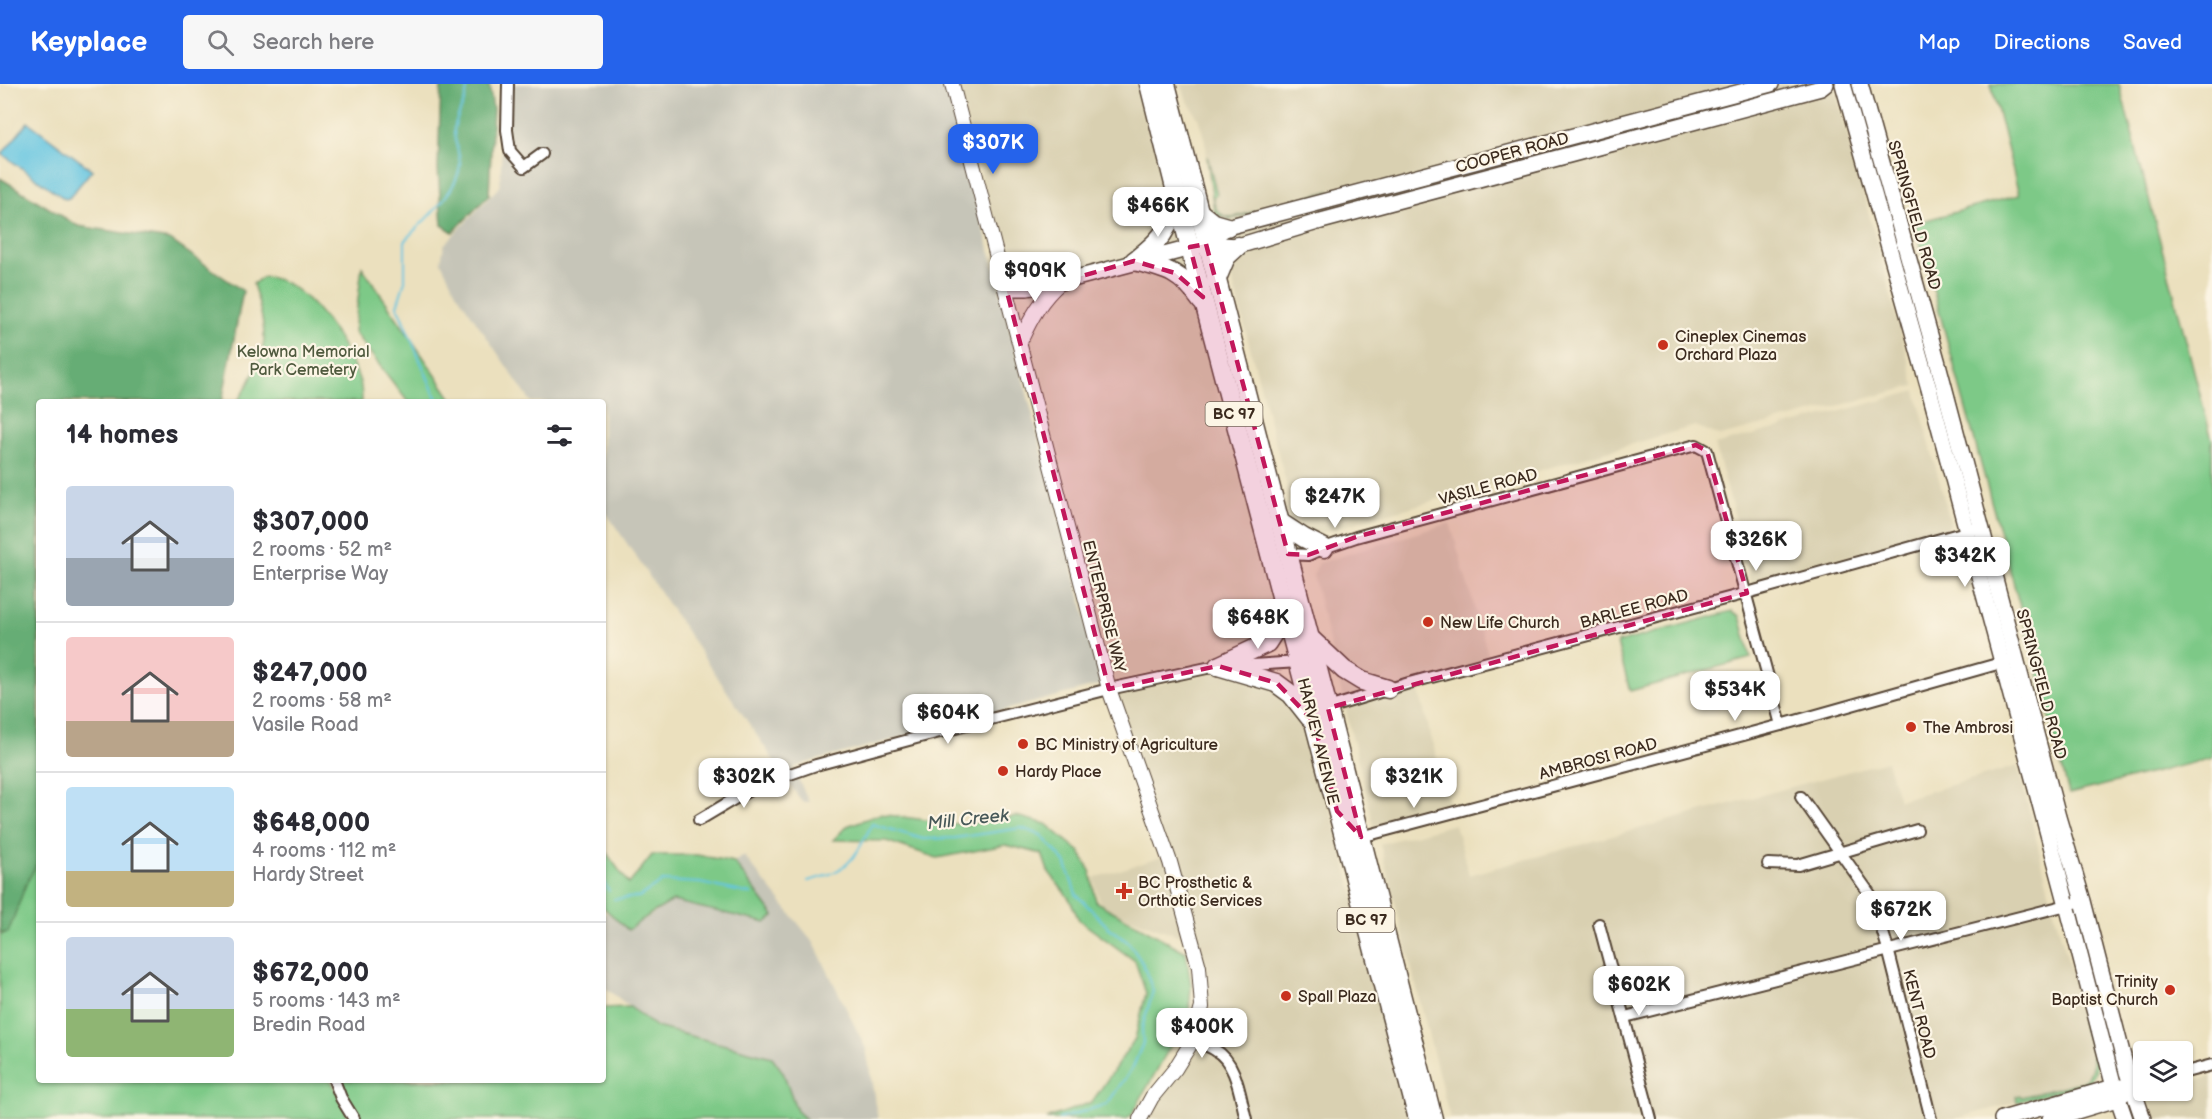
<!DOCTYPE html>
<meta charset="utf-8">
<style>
:root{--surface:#fff;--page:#f7f7f7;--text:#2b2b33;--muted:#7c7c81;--line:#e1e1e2;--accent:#2563eb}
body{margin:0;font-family:"Balsamiq Sans",sans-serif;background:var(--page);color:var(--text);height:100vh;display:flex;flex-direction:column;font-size:22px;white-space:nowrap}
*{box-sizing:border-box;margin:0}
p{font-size:20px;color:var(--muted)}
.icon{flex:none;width:33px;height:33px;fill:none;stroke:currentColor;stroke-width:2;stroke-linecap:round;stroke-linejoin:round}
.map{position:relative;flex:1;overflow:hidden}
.details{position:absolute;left:36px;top:315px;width:570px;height:684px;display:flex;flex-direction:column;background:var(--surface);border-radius:6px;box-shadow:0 2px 4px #0004}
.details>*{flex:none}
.controls{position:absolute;left:2133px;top:957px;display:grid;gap:12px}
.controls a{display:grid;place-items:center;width:60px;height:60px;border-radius:6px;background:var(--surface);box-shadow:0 2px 4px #0004;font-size:30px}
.price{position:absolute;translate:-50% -51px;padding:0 14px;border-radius:12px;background:#fff;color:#222;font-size:20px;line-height:39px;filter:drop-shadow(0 2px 3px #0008)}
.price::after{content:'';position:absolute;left:50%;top:36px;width:18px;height:14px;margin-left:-9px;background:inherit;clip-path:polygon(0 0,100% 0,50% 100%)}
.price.on{background:var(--accent);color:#fff}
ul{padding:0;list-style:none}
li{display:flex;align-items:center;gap:18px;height:150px;padding:0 30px}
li+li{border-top:2px solid var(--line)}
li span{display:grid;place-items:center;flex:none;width:168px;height:120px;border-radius:6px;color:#555}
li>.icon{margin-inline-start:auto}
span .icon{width:72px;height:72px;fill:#fffc;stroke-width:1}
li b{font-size:26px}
h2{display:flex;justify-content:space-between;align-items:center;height:72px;padding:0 30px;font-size:26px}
header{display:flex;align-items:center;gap:36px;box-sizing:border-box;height:84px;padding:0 30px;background:var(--accent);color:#fff}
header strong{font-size:28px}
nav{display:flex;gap:33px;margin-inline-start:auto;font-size:21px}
.search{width:420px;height:54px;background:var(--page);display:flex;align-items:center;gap:15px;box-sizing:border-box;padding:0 21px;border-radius:6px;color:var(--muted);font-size:22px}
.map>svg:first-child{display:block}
.built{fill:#d9d0b1}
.industrial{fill:#c6c5b8}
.green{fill:#7dc987;stroke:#5c7a52;stroke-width:1.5}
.forest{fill:#66ad74;stroke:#506c49;stroke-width:1.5}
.water{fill:#63c5e1;stroke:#4f7880;stroke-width:1.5}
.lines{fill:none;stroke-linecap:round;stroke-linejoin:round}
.stream{stroke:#63c5e1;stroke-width:2}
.minor-casing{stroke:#554536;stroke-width:14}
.tertiary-casing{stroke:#554536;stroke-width:16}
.secondary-casing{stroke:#554536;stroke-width:18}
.trunk-casing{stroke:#554536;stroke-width:21}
.minor{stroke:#fff;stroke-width:10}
.tertiary{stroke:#fff;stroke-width:14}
.secondary{stroke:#fff;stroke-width:15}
.trunk{stroke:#fff;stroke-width:18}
.marked{fill:#c2185b;fill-opacity:0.2;stroke:#c2185b;stroke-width:4.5;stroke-dasharray:12 8;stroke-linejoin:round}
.poi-dot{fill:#c8321e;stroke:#fcf5e5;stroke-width:2}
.labels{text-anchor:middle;stroke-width:4.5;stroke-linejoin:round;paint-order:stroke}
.shield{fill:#fcf5e5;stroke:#75675a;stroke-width:1.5}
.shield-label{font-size:15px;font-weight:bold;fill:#3b2a1e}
.street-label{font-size:16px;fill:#3b2a1e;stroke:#fcf5e5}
.poi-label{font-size:16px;fill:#3b2a1e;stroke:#fcf5e5;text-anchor:start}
.park-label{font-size:16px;fill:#4f5a3e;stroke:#fcf5e5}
.water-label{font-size:18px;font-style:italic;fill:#475858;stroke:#fcf5e5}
</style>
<header>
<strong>Keyplace</strong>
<div class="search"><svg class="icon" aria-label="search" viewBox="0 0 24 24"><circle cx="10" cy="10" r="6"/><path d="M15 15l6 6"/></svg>Search here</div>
<nav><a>Map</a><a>Directions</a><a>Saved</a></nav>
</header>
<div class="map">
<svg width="2212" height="1035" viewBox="0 0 2212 1035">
<rect width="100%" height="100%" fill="#fcf5e5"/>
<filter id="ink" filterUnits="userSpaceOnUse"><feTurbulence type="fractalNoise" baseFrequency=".0167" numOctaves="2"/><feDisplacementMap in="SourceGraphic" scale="12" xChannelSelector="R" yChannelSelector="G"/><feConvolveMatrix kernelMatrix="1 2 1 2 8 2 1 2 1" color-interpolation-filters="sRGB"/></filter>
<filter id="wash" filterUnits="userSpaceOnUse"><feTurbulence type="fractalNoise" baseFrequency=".008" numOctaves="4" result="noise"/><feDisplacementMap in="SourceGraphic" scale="24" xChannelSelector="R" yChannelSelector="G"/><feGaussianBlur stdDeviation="1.35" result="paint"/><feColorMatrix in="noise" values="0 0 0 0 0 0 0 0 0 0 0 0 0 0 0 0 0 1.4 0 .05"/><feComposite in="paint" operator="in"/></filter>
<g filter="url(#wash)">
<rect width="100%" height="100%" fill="#ebe0be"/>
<g class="built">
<path d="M957,0H1140L1272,512L1268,539L1255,555L1218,578L1144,591L1113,600Z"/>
<path d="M1181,0H1834L1915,302L1720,352L1695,342L1320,449L1306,447L1296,436L1211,117L1206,63L1202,46L1198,34L1186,14Z"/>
<path d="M1916,307L1950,438L1946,446L1769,494L1767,498L1757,503L1752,499L1748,493L1749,482L1715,361Z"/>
<path d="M1450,439L1491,581L1417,601L1450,722L1374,742L1313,491L1319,479Z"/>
<path d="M1222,587L1273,602L1308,641L1414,1035H1135L1172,982L1188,954L1198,923L1193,879L1186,854L1101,824L1094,794L1162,773L1115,609Z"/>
<path d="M1887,677L1899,716L2018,682L2056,835L2084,932L2081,933L2094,981L2088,994L2082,998L2021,1013L2016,1012L2017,1018L1955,1035H1450L1380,760L1455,740L1469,791Z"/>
<path d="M2212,992V1035H2155L2148,1018L2150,1009L2159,1007L2182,1006L2183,1000Z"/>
</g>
<g class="industrial">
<path d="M505,0H946L1103,600L809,678L793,684L809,718H802L603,424V318H531L456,208L441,178L444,161L500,102Z"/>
<path d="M744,772L814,859L866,965L878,1035H806L797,1027L783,988L772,973L656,943L603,902V832L607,828L628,846L673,817L766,839L774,832L734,778Z"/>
</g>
<g class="green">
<path d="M1991,0H2119L2212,356V674L2069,710L2034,574L1915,139L2019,111Z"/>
<path d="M1207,72L1217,110L1213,114C1215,127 1221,134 1235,133L1330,107L1231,135L1218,131L1214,126Z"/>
<path d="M0,117L39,318V996H331L349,1035H0V850L7,849L0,847Z"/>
<path d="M362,183L454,318H408L354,248Z"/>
<path d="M263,193C305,193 346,260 359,295C362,302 362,311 362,318H237C248,302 259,281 263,262C267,247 258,215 253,200Z"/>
<path d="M1732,527L1740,532L1751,574L1630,607L1617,559Z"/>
<path d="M880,730L964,741L1016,732L1046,740L1080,768L1091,789L1096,818L1186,868L1191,902L1189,929L1131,1032L1126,1035H1046L1092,1018L1135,955L1146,909L1135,877L1079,836L1070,816L1048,787L1042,770L1006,761L937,774L886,757L833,756L847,742Z"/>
<path d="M603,764L629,800L652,771H697L734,778L774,832L766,839L673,817L652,829L628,846L603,823Z"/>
<path d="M630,923L656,943L772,973L783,988L797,1027L806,1035H358L348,1020L338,996H603V924Z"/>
<path d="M2084,932L2096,980C2097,990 2091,996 2083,1001L2017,1018L2016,1012L2020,1011L2021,1013L2082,998C2103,985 2086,953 2080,933Z"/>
</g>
<g class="forest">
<path d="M441,0H489L493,25L489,111L453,148L442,141L438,84Z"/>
<path d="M0,94L78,142L170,156L243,207L222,318H39V776L26,800L8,849L0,848Z"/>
</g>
<path class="water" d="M28,38L92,86L69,114L65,115L2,70Z"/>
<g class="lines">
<g class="stream">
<path d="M438,318L397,222L405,197V156C423,137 458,108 460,81C460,69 453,54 454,45C457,29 468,17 467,0"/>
<path d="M603,797L609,807"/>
<path d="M808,797C849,787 854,776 872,740L923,755L955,754L1021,744L1041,751L1065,778L1076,810L1108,843L1129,859L1143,880L1153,907L1142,944L1143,959L1133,983L1107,1020L1059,1035"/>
<path d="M614,815L639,813L663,797L700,799L751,810"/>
</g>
</g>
</g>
<g filter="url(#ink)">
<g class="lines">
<defs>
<g id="minor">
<path d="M508,0L507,46L510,67L524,83L542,70"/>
<path d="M1288,470L1308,471L1324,464L1356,453L1696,361L1707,367L1781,641"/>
<path d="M1328,624L1409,599L1747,509L1973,446"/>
<path d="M1801,713L1872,813L1888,865L1931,1035"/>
<path d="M699,736L746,708L767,698L816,681L920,653L1109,605L1207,584L1299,578"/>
<path d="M1361,753L1781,641L2008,577"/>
<path d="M1768,780L1798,781L1917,746"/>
<path d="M1599,840L1651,1035"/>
<path d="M1625,933L2083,817"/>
<path d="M1193,956C1200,959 1209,962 1215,966C1237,978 1240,1013 1246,1035"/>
<path d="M2182,989L2212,981"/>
<path d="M334,996L341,1014L354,1035"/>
</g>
<g id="tertiary">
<path d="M952,0L1109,605L1170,778L1199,883L1202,923L1193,956L1175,985L1152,1013L1140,1035"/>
<path d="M1020,258C1031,234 1041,215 1061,198"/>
</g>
<g id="secondary">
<path d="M1843,0L1929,305L2067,821L2114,1003L2125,1035"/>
<path d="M1860,0L1937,276L2058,733L2083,817L2127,988L2143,1035"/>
<path d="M1219,149L1227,143L1771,0"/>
<path d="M1006,204H1027L1061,198L1206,160L1238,162L1321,137L1821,4L1826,0"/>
<path d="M2002,1035L2114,1003H2122"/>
<path d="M2050,1035L2117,1015L2123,1010"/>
</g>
<g id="trunk">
<path d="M1149,0L1194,180L1418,1035"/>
<path d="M1166,0L1328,624L1433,1035"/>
<path d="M1198,127L1213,139L1227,143"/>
<path d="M1134,177C1158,158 1173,146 1172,114"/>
<path d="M1134,177C1168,185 1181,188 1202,218"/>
<path d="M1216,197L1226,173L1238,162"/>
<path d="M1278,437L1304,454L1324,464"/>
<path d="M1311,555L1344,586L1362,597L1388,605"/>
<path d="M1218,582L1276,599L1291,610L1310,634"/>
<path d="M1218,582L1267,559L1276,545L1279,520"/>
</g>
</defs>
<use href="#minor" class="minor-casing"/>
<use href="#tertiary" class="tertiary-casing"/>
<use href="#secondary" class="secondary-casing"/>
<use href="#trunk" class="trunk-casing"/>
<use href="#minor" class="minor"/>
<use href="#tertiary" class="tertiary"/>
<use href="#secondary" class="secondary"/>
<use href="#trunk" class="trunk"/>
</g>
</g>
<path class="marked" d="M1206,160L1288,470L1308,471L1356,453L1696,361L1707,367L1747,509L1328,624L1361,753L1337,727L1314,638L1277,599L1218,582L1109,605L1006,204L1061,198L1134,177L1175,189L1203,213L1190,163Z"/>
<g class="poi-dot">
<circle cx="1663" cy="261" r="6"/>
<circle cx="1428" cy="538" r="6"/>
<circle cx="1911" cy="643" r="6"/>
<circle cx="1023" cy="660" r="6"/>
<circle cx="1003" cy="687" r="6"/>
<path d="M1121 798h6v6h6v6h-6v6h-6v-6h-6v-6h6z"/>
<circle cx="2170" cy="906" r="6"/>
<circle cx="1286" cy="912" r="6"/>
</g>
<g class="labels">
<g class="shield">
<rect x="1205.5" y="318" width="57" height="24" rx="4.5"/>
<rect x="1337.5" y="824" width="57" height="24" rx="4.5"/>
</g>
<g class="shield-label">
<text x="1234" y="335">BC 97</text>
<text x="1366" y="841">BC 97</text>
</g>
<g class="street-label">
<text transform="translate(1512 68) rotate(-15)" y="6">COOPER ROAD</text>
<text transform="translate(1915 131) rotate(74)" y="6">SPRINGFIELD ROAD</text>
<text transform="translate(1488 402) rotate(-15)" y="6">VASILE ROAD</text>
<text transform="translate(1105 522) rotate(76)" y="6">ENTERPRISE WAY</text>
<text transform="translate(1634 524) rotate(-15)" y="6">BARLEE ROAD</text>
<text transform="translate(2042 600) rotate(75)" y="6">SPRINGFIELD ROAD</text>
<text transform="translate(1319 657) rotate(76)" y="6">HARVEY AVENUE</text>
<text transform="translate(1598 674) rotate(-15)" y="6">AMBROSI ROAD</text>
<text transform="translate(1920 930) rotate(76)" y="6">KENT ROAD</text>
</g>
<g class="poi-label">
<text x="1675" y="258">Cineplex Cinemas<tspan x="1675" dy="18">Orchard Plaza</tspan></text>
<text x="1440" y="544">New Life Church</text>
<text x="1923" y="649">The Ambrosi</text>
<text x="1035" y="666">BC Ministry of Agriculture</text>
<text x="1015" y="693">Hardy Place</text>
<text x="1138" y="804">BC Prosthetic &amp;<tspan x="1138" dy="18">Orthotic Services</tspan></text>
<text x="2158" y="903" text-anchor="end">Trinity<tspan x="2158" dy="18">Baptist Church</tspan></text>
<text x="1298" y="918">Spall Plaza</text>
</g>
<g class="park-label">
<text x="303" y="273">Kelowna Memorial<tspan x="303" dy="18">Park Cemetery</tspan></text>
</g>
<g class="water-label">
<text transform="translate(968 735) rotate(-6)" y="6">Mill Creek</text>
</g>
</g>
</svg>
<div class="controls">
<a><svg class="icon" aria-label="layers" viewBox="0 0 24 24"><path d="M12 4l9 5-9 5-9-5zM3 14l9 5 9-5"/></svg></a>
</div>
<b class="price on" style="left:993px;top:91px">$307K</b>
<b class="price" style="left:1158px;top:154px">$466K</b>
<b class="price" style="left:1035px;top:219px">$909K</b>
<b class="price" style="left:1335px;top:445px">$247K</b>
<b class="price" style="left:1756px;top:488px">$326K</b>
<b class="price" style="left:1965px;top:504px">$342K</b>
<b class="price" style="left:1258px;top:566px">$648K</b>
<b class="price" style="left:1735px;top:638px">$534K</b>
<b class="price" style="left:948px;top:661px">$604K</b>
<b class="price" style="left:744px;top:725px">$302K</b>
<b class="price" style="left:1414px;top:725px">$321K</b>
<b class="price" style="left:1901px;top:858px">$672K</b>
<b class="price" style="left:1639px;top:933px">$602K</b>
<b class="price" style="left:1202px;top:975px">$400K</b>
<section class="details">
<h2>14 homes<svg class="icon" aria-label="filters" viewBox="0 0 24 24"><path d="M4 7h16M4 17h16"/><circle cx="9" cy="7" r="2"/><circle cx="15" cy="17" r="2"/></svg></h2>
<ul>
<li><span style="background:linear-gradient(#c9d6e8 60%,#9aa5b1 0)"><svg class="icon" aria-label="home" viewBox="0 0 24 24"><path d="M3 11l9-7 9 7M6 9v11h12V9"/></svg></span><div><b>$307,000</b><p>2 rooms · 52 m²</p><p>Enterprise Way</p></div></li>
<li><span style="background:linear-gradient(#f6c9c9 70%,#b9a48a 0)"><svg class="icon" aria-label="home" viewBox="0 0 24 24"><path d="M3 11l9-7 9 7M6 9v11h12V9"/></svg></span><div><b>$247,000</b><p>2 rooms · 58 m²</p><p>Vasile Road</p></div></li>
<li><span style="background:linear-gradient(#bfe0f5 70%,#c2b280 0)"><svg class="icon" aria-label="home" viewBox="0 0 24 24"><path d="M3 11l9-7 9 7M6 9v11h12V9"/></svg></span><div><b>$648,000</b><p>4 rooms · 112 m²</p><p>Hardy Street</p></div></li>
<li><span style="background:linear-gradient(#c9d6e8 60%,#8fb573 0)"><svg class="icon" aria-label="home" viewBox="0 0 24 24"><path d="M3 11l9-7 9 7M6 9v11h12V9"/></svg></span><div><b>$672,000</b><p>5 rooms · 143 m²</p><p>Bredin Road</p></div></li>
</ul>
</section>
</div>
